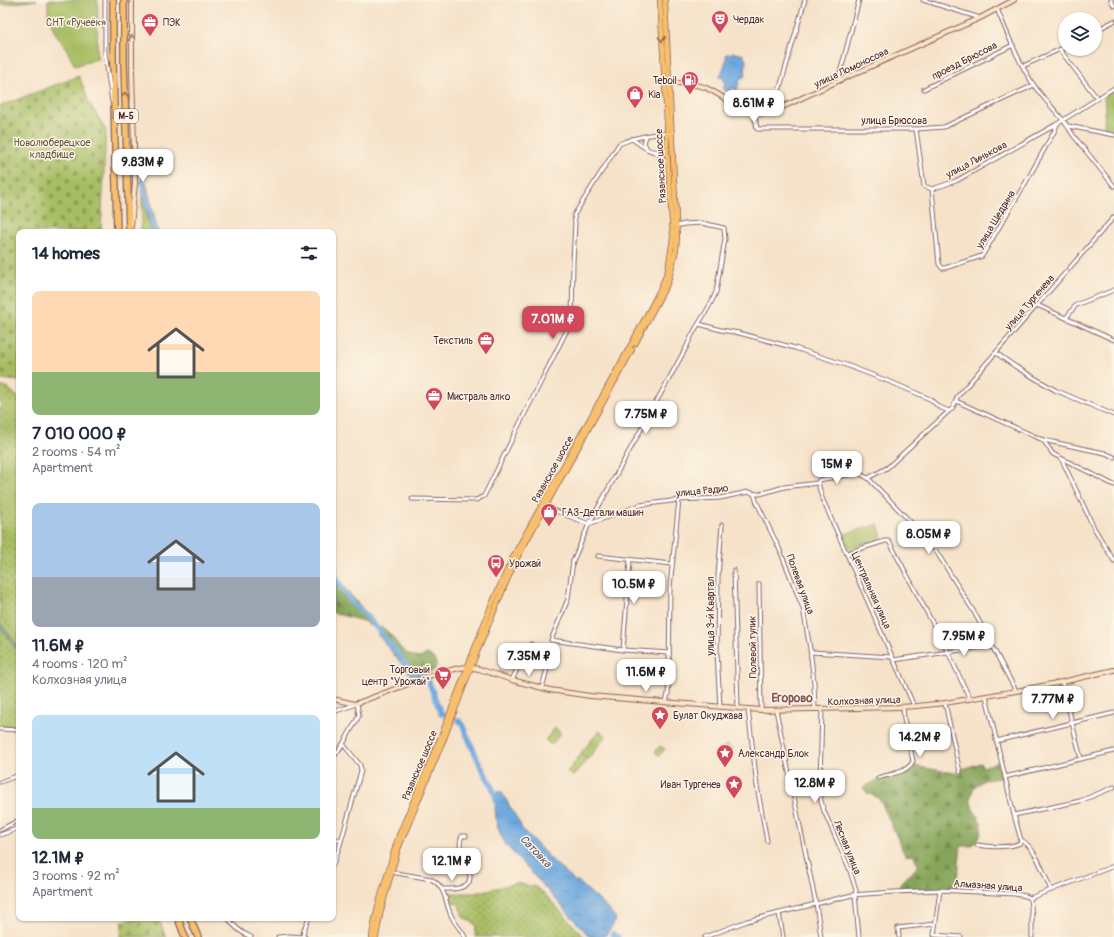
<!DOCTYPE html>
<meta charset="utf-8">
<style>
:root{--surface:#fff;--page:#f6f6f7;--text:#1f2937;--muted:#747a83;--accent:#d1495b}
body{margin:0;font-family:Pangolin,sans-serif;background:var(--page);color:var(--text);height:100vh;display:flex;flex-direction:column;font-size:15px;white-space:nowrap}
*{box-sizing:border-box;margin:0}
p{font-size:13px;color:var(--muted)}
.icon{flex:none;width:22px;height:22px;fill:none;stroke:currentColor;stroke-width:2;stroke-linecap:round;stroke-linejoin:round}
.map{position:relative;flex:1;overflow:hidden}
.details{position:absolute;left:16px;top:229px;width:320px;height:692px;display:flex;flex-direction:column;background:var(--surface);border-radius:8px;box-shadow:0 1px 3px #0004}
.details>*{flex:none}
.fabs{position:absolute;left:1058px;top:12px;display:grid;gap:8px}
.fabs a{display:grid;place-items:center;width:44px;height:44px;border-radius:50%;background:var(--surface);box-shadow:0 1px 3px #0004;font-size:20px}
.price{position:absolute;translate:-50% -34px;padding:0 9px;border-radius:8px;background:#fff;color:#222;font-size:13px;line-height:26px;filter:drop-shadow(0 1px 2px #0008)}
.price::after{content:'';position:absolute;left:50%;top:24px;width:12px;height:9px;margin-left:-6px;background:inherit;clip-path:polygon(0 0,100% 0,50% 100%)}
.price.active{background:var(--accent);color:#fff}
ul{padding:0;list-style:none}
li{display:grid;align-content:center;gap:8px;height:212px;padding:0 16px}
li span{display:grid;place-items:center;height:124px;border-radius:8px;color:#555}
li>.icon{margin-inline-start:auto}
span .icon{width:72px;height:72px;fill:#fffc;stroke-width:1}
li b{font-size:17px}
h2{display:flex;justify-content:space-between;align-items:center;height:48px;padding:0 16px;font-size:17px}
.map>svg:first-child{display:block}
.grass{fill:url(#grass-dots);stroke:#786e47}
.forest{fill:url(#forest-firs);stroke:#686242}
.cemetery{fill:url(#cemetery-stones);stroke:#786e47}
.green{fill:#a7bd63;stroke:#786e47}
.water{fill:url(#water-ripples);stroke:#5c6484}
.lines{fill:none;stroke-linecap:round;stroke-linejoin:round}
.stream{stroke:#6ea8de;stroke-width:1}
.river{stroke:#6ea8de;stroke-width:5.5}
.street-casing{stroke:#866362;stroke-width:5}
.secondary-casing{stroke:#866362;stroke-width:6}
.primary-casing{stroke:#866362;stroke-width:6}
.highway-casing{stroke:#866362;stroke-width:8}
.street{stroke:#fff;stroke-width:3}
.secondary{stroke:#fce5c4;stroke-width:4}
.primary{stroke:#f8bf6c;stroke-width:4.5}
.highway{stroke:#f8bf6c;stroke-width:5.5}
.oneway{stroke:#a38278}
.oneway2{stroke:#986748}
.labels{text-anchor:middle;stroke-width:3;stroke-linejoin:round;paint-order:stroke}
.shield{fill:#fcf5e5;stroke:#7f5f63;stroke-width:1}
.shield-label{font-size:9px;font-weight:bold;fill:#4a1f2b}
.poi-label{font-size:10px;fill:#4a1f2b;stroke:#fcf5e5;text-anchor:start}
.park-label{font-size:10px;fill:#664e3c;stroke:#fcf5e5}
.street-label{font-size:10px;fill:#4a1f2b;stroke:#fcf5e5}
.water-label{font-size:11px;font-style:italic;fill:#574f6a;stroke:#fcf5e5}
.quarter-label{font-size:12px;font-weight:bold;fill:#835252;stroke:#fcf5e5}
</style>
<div class="map">
<svg width="1114" height="937" viewBox="0 0 1114 937">
<defs>
<pattern id="grass-dots" width="8" height="8" patternUnits="userSpaceOnUse"><rect width="8" height="8" fill="#a7bd63"/><path d="M2 2h.1M6 6h.1" fill="none" stroke="#8a9952" stroke-width="1.8" stroke-linecap="round"/></pattern>
<pattern id="forest-firs" width="22" height="20" patternUnits="userSpaceOnUse"><rect width="22" height="20" fill="#85a459"/><path d="M5 1l3.5 6h-7zM16 11l3.5 6h-7z" fill="#6f854a"/></pattern>
<pattern id="cemetery-stones" width="16" height="16" patternUnits="userSpaceOnUse"><rect width="16" height="16" fill="#a7bd63"/><path d="M2 7V4a2 2 0 0 1 4 0v3zM10 15v-3a2 2 0 0 1 4 0v3z" fill="#8a9952"/></pattern>
<pattern id="water-ripples" width="26" height="14" patternUnits="userSpaceOnUse"><rect width="26" height="14" fill="#6ea8de"/><path d="M2 4q2-2 4 0t4 0M15 11q2-2 4 0t4 0" fill="none" stroke="#5c88b4"/></pattern>
</defs>
<rect width="100%" height="100%" fill="#fcf5e5"/>
<filter id="ink" filterUnits="userSpaceOnUse"><feTurbulence type="fractalNoise" baseFrequency=".025" numOctaves="2"/><feDisplacementMap in="SourceGraphic" scale="8" xChannelSelector="R" yChannelSelector="G"/><feConvolveMatrix kernelMatrix="1 2 1 2 8 2 1 2 1" color-interpolation-filters="sRGB"/></filter>
<filter id="wash" filterUnits="userSpaceOnUse"><feTurbulence type="fractalNoise" baseFrequency=".012" numOctaves="4" result="noise"/><feDisplacementMap in="SourceGraphic" scale="16" xChannelSelector="R" yChannelSelector="G"/><feGaussianBlur stdDeviation="0.9" result="paint"/><feColorMatrix in="noise" values="0 0 0 0 0 0 0 0 0 0 0 0 0 0 0 0 0 1.4 0 .05"/><feComposite in="paint" operator="in"/></filter>
<g filter="url(#wash)">
<rect width="100%" height="100%" fill="#f6e2c9"/>
<g class="grass">
<path d="M142,196L151,232H141Z"/>
<path d="M0,387H7L19,398V422L18,425L19,430V575L12,580L19,601V648L0,623Z"/>
<path d="M0,627L19,654V728L0,727Z"/>
<path d="M516,883L536,887L544,893L584,937H475L476,927L475,924L463,917L459,904L452,902L448,893H475Z"/>
</g>
<g class="forest">
<path d="M146,182L158,232H151L141,192L143,183Z"/>
<path d="M333,570L344,587L375,623L377,626L375,628L363,621L333,613Z"/>
<path d="M0,623L19,648V653L0,627Z"/>
<path d="M381,627C398,636 396,654 420,658L425,655L428,654C434,658 439,663 434,670L417,678H413L378,635L377,631Z"/>
<path d="M998,762L1002,778L984,780L974,787L970,799L973,809L982,824L981,833L977,842L970,846H961L959,863L958,889H899C900,877 913,875 918,865L914,856L911,855L905,856L897,837L879,798L867,793L863,788L877,780L904,771L912,767L915,766L959,774H962V769L981,763L982,767Z"/>
</g>
<g class="cemetery">
<path d="M79,76L89,102L106,131L101,232H19V381L0,379V106Z"/>
<path d="M150,918H158L166,937H121L122,921Z"/>
</g>
<g class="green">
<path d="M0,0H37L0,5Z"/>
<path d="M48,0H98L97,59L75,66L65,46L54,31L48,14Z"/>
<path d="M1114,90V131L1104,129L1105,106L1104,96Z"/>
<path d="M878,524L882,538L849,549L844,534Z"/>
<path d="M555,728L561,733L551,745L545,740Z"/>
<path d="M599,731L606,736L588,759L581,753Z"/>
<path d="M726,745L732,749L730,753V758H728L722,753L723,751V748Z"/>
<path d="M660,746L665,749L659,756L655,752Z"/>
<path d="M581,754L587,759L573,776L567,772Z"/>
</g>
<g class="water">
<path d="M732,52L744,55L746,61L745,76L740,79L737,90H736L735,88L731,89L730,92L724,90L723,88L725,83L723,78L719,77C723,72 727,60 726,54H730Z"/>
<path d="M501,791L520,824L522,829L549,857L575,882H579L603,904L616,918L613,925L604,937H590L506,845C496,828 492,811 498,792Z"/>
</g>
<g class="lines">
<path class="stream" d="M0,625L19,651"/>
<g class="river">
<path d="M142,181L155,232"/>
<path d="M333,572L341,587L354,605L367,616L412,672L414,673L421,671L425,674"/>
<path d="M429,682L441,714H443"/>
<path d="M458,720L461,722L481,767L491,784L498,804"/>
<path d="M613,934L618,937"/>
</g>
</g>
</g>
<g filter="url(#ink)">
<g class="lines">
<defs>
<g id="street">
<path d="M105,0V53L112,102"/>
<path d="M923,0L980,18"/>
<path d="M1111,0L1114,6"/>
<path d="M997,9C1008,35 1018,61 1033,84C1045,102 1063,116 1073,135L1114,186"/>
<path d="M1095,31L1114,21"/>
<path d="M1060,50L1097,98"/>
<path d="M1023,66L1065,47"/>
<path d="M838,81L859,0"/>
<path d="M924,89L1013,45"/>
<path d="M773,112L805,0"/>
<path d="M755,117L757,129H916L944,127L1034,85"/>
<path d="M1068,126L1114,135"/>
<path d="M916,129L924,186L932,189L956,181L1057,124L1114,88"/>
<path d="M646,136L644,143L647,149"/>
<path d="M632,139C645,148 652,156 668,149"/>
<path d="M656,153L662,157L667,164"/>
<path d="M932,189L939,264L942,268H945L982,256L1026,182L1055,130L1057,124"/>
<path d="M1114,217L957,397L956,401L1043,440L1053,454L1114,485"/>
<path d="M1037,305L1114,340"/>
<path d="M1066,318L1076,305L1114,290"/>
<path d="M699,324L721,330L739,333L795,348L846,365L893,383L930,399L939,407L949,411L952,409L956,401"/>
<path d="M996,353L1016,367L1055,390L1114,415"/>
<path d="M1043,440L1105,453L1114,457"/>
<path d="M1062,460L1094,528L1114,561"/>
<path d="M868,478L887,468L949,411"/>
<path d="M754,494L757,503L779,548L803,608L810,649L814,682L815,709"/>
<path d="M412,499L476,500L484,496L517,429L572,320L573,262L575,223L574,215L619,144L632,139L649,135L669,133"/>
<path d="M545,507L589,524L640,505L679,500L720,498L748,492L757,494H760L784,487L818,483"/>
<path d="M847,553L885,541H888L890,543L948,652L970,699"/>
<path d="M598,556L672,564"/>
<path d="M734,570L738,708"/>
<path d="M759,584L761,710"/>
<path d="M623,650L630,560"/>
<path d="M811,652L892,657"/>
<path d="M669,653L623,650L551,640L568,599L573,561L589,524L687,346C694,327 709,311 716,292L725,239L724,228L702,223L685,224L676,226"/>
<path d="M893,660L990,646L993,648L1016,691"/>
<path d="M512,680L520,663L531,644"/>
<path d="M1062,682L1081,759"/>
<path d="M542,688L548,665"/>
<path d="M986,696L1014,815"/>
<path d="M666,702L668,694L669,678L670,587L679,500"/>
<path d="M945,703L960,772"/>
<path d="M914,706L822,498L818,483L819,480L853,474H860L868,478L931,543L974,612L986,634L990,646"/>
<path d="M720,707L717,652L718,577L722,525"/>
<path d="M748,709L757,786L767,841"/>
<path d="M822,709L820,782L821,801L824,811L849,868L856,890L855,895L859,937"/>
<path d="M776,710L816,904L821,937"/>
<path d="M333,712L354,705"/>
<path d="M0,729L19,730"/>
<path d="M996,741L1114,713"/>
<path d="M333,758L343,744L359,716L357,703"/>
<path d="M1005,777L1114,751"/>
<path d="M878,778C889,774 908,773 913,761L904,719L903,707"/>
<path d="M0,782L19,775"/>
<path d="M792,787L820,781"/>
<path d="M0,830L19,820"/>
<path d="M0,835L19,828"/>
<path d="M333,838L341,841"/>
<path d="M977,845C988,847 1011,848 1020,843L1021,840"/>
<path d="M333,865L340,845L361,771L360,765L343,744"/>
<path d="M391,872L431,879C448,888 444,904 453,919C456,925 462,931 465,937"/>
<path d="M442,889C452,889 462,890 469,882C475,866 454,852 462,836H466"/>
<path d="M940,890L934,935L961,937"/>
<path d="M1051,890C1045,876 1035,846 1021,840L1014,815L1080,801L1090,797L1114,787"/>
<path d="M1030,898L1032,917V937"/>
<path d="M779,913L783,937"/>
<path d="M228,918C234,927 241,933 251,937"/>
<path d="M303,936C303,930 306,924 309,918"/>
<path d="M278,937L289,936L305,937"/>
<path d="M705,937L747,921L852,895L894,892L940,890L1015,894L1026,896L1030,898L1114,866"/>
<path d="M899,937L898,928L935,924"/>
</g>
<g id="secondary">
<path d="M670,82C681,84 693,83 704,87C729,97 742,119 772,112L838,81L980,18L1014,0"/>
<path d="M131,226L135,183L132,71V0"/>
<path d="M333,699L355,704L432,675L459,668L467,667L479,669L512,680L550,690L590,696L761,710L815,709L899,707L917,706L945,703L1016,691L1062,682L1114,670"/>
</g>
<g id="primary">
<path d="M635,344L668,282L676,250L677,238L676,218L665,0"/>
<path d="M372,937L374,924L378,906L395,848L399,835L442,734L491,606L514,555L632,343L660,290L668,270L673,237L667,150V125L660,0"/>
<path d="M376,937L381,910L398,849L445,736L475,657L505,585L517,558L545,507L632,350"/>
</g>
<g id="highway">
<path d="M113,0V62L117,232"/>
<path d="M124,0V63L129,232"/>
<path d="M178,918L185,937"/>
<path d="M190,918L198,937"/>
</g>
</defs>
<use href="#street" class="street-casing"/>
<use href="#secondary" class="secondary-casing"/>
<use href="#primary" class="primary-casing"/>
<use href="#highway" class="highway-casing"/>
<use href="#street" class="street"/>
<use href="#secondary" class="secondary"/>
<use href="#primary" class="primary"/>
<use href="#highway" class="highway"/>
</g>
<defs><path id="oneway-chevron" d="M-2-3.5L2.5 0L-2 3.5" fill="none" stroke-width="1.6" stroke-linecap="round" stroke-linejoin="round"/></defs>
<use class="oneway" href="#oneway-chevron" transform="translate(132 38) rotate(-90)"/>
<g class="oneway2">
<use href="#oneway-chevron" transform="translate(662 39) rotate(87)"/>
<use href="#oneway-chevron" transform="translate(125 95) rotate(-92)"/>
</g>
</g>
<defs>
<symbol id="theatre-pin" viewBox="-11 -11 22 30"><path d="M0 17L-7.5 6A9.5 9.5 0 1 1 7.5 6Z" fill="#d1495b" stroke="#fcf5e5"/><path d="M-5-5.5Q0-4 5-5.5V0Q5 5 0 6Q-5 5-5 0ZM-3.3-2.5H-1v1.5H-3.3ZM1-2.5H3.3v1.5H1ZM-2.8 1Q0 5.5 2.8 1Z" fill="#fff"/></symbol>
<symbol id="office-pin" viewBox="-11 -11 22 30"><path d="M0 17L-7.5 6A9.5 9.5 0 1 1 7.5 6Z" fill="#d1495b" stroke="#fcf5e5"/><path d="M-6-3h4V-5.5h4V-3h4V5H-6ZM-1-4.5V-3h2v-1.5ZM-6 0V1H6V0Z" fill="#fff"/></symbol>
<symbol id="fuel-pin" viewBox="-11 -11 22 30"><path d="M0 17L-7.5 6A9.5 9.5 0 1 1 7.5 6Z" fill="#d1495b" stroke="#fcf5e5"/><path d="M-5.5-6h7V0h2V4h1.3V-2.5L3-4.5l.8-.8L6-3V5H2.5V1h-1V6h-7ZM-4.2-4.7v3.2H.2V-4.7Z" fill="#fff"/></symbol>
<symbol id="shop-pin" viewBox="-11 -11 22 30"><path d="M0 17L-7.5 6A9.5 9.5 0 1 1 7.5 6Z" fill="#d1495b" stroke="#fcf5e5"/><path d="M-5-2.5h2.3a2.7 3.5 0 0 1 5.4 0H5L5.5 6h-11ZM-1.5-2.5h3a1.5 2.3 0 0 0-3 0Z" fill="#fff"/></symbol>
<symbol id="bus-pin" viewBox="-11 -11 22 30"><path d="M0 17L-7.5 6A9.5 9.5 0 1 1 7.5 6Z" fill="#d1495b" stroke="#fcf5e5"/><path d="M-5-6H5V4H4V6H2V4H-2V6H-4V4H-5ZM-3.5-4V0h7V-4ZM-3.5 1.2v1.5H-2V1.2ZM2 1.2v1.5H3.5V1.2Z" fill="#fff"/></symbol>
<symbol id="supermarket-pin" viewBox="-11 -11 22 30"><path d="M0 17L-7.5 6A9.5 9.5 0 1 1 7.5 6Z" fill="#d1495b" stroke="#fcf5e5"/><path d="M-6-5.5h2.5l.6 2H6L4.5 2H-2.5L-4.4-4H-6ZM-1.5 3.2a1.3 1.3 0 1 0 .1 0ZM3 3.2a1.3 1.3 0 1 0 .1 0Z" fill="#fff"/></symbol>
<symbol id="sight-pin" viewBox="-11 -11 22 30"><path d="M0 17L-7.5 6A9.5 9.5 0 1 1 7.5 6Z" fill="#d1495b" stroke="#fcf5e5"/><path d="M0-6L1.8-2.2L6-1.7L2.9 1.2L3.7 5.4L0 3.3L-3.7 5.4L-2.9 1.2L-6-1.7L-1.8-2.2Z" fill="#fff"/></symbol>
</defs>
<g fill-rule="evenodd">
<use href="#theatre-pin" x="710" y="9" width="20" height="27"/>
<use href="#office-pin" x="140" y="12" width="20" height="27"/>
<use href="#fuel-pin" x="680" y="70" width="20" height="27"/>
<use href="#shop-pin" x="625" y="84" width="20" height="27"/>
<use href="#office-pin" x="476" y="330" width="20" height="27"/>
<use href="#office-pin" x="424" y="386" width="20" height="27"/>
<use href="#shop-pin" x="539" y="502" width="20" height="27"/>
<use href="#bus-pin" x="486" y="553" width="20" height="27"/>
<use href="#supermarket-pin" x="433" y="665" width="20" height="27"/>
<use href="#sight-pin" x="650" y="705" width="20" height="27"/>
<use href="#sight-pin" x="715" y="743" width="20" height="27"/>
<use href="#sight-pin" x="724" y="774" width="20" height="27"/>
</g>
<g class="labels">
<rect class="shield" x="114" y="109" width="24" height="14" rx="3"/>
<g class="shield-label">
<text x="126" y="119">М-5</text>
</g>
<g class="poi-label">
<text x="733" y="23">Чердак</text>
<text x="163" y="26">ПЭК</text>
<text x="677" y="84" text-anchor="end">Teboil</text>
<text x="648" y="98">Kia</text>
<text x="473" y="344" text-anchor="end">Текстиль</text>
<text x="447" y="400">Мистраль алко</text>
<text x="562" y="516">ГАЗ-Детали машин</text>
<text x="509" y="567">Урожай</text>
<text x="430" y="673" text-anchor="end">Торговый<tspan x="430" dy="12">центр "Урожай"</tspan></text>
<text x="673" y="719">Булат Окуджава</text>
<text x="738" y="757">Александр Блок</text>
<text x="721" y="788" text-anchor="end">Иван Тургенев</text>
</g>
<g class="park-label">
<text x="76" y="26">СНТ «Ручеёк»</text>
<text x="52" y="146">Новолюберецкое<tspan x="52" dy="12">кладбище</tspan></text>
</g>
<g class="street-label">
<text transform="translate(964 60) rotate(-27)" y="4">проезд Брюсова</text>
<text transform="translate(851 67) rotate(-25)" y="4">улица Ломоносова</text>
<text x="894" y="124">улица Брюсова</text>
<text transform="translate(976 159) rotate(-28)" y="4">улица Линькова</text>
<text transform="translate(660 166) rotate(-93)" y="4">Рязанское шоссе</text>
<text transform="translate(995 219) rotate(-59)" y="4">улица Щедрина</text>
<text transform="translate(1029 302) rotate(-49)" y="4">улица Тургенева</text>
<text transform="translate(552 469) rotate(-61)" y="4">Рязанское шоссе</text>
<text transform="translate(702 490) rotate(-6)" y="4">улица Радио</text>
<text transform="translate(801 584) rotate(70)" y="4">Полевая улица</text>
<text transform="translate(872 590) rotate(66)" y="4">Центральная улица</text>
<text transform="translate(710 616) rotate(-90)" y="4">улица 3-й Квартал</text>
<text transform="translate(752 647) rotate(-91)" y="4">Полевой тупик</text>
<text transform="translate(864 700) rotate(-2)" y="4">Колхозная улица</text>
<text transform="translate(419 765) rotate(-67)" y="4">Рязанское шоссе</text>
<text transform="translate(848 847) rotate(68)" y="4">Лесная улица</text>
<text transform="translate(988 885) rotate(4)" y="4">Алмазная улица</text>
</g>
<g class="water-label">
<text transform="translate(536 851) rotate(46)" y="4">Сатовка</text>
</g>
<g class="quarter-label">
<text x="792" y="702">Егорово</text>
</g>
</g>
</svg>
<div class="fabs">
<a><svg class="icon" aria-label="layers" viewBox="0 0 24 24"><path d="M12 4l9 5-9 5-9-5zM3 14l9 5 9-5"/></svg></a>
</div>
<b class="price" style="left:754px;top:124px">8.61M ₽</b>
<b class="price" style="left:143px;top:183px">9.83M ₽</b>
<b class="price active" style="left:553px;top:340px">7.01M ₽</b>
<b class="price" style="left:646px;top:435px">7.75M ₽</b>
<b class="price" style="left:837px;top:485px">15M ₽</b>
<b class="price" style="left:929px;top:555px">8.05M ₽</b>
<b class="price" style="left:634px;top:605px">10.5M ₽</b>
<b class="price" style="left:964px;top:657px">7.95M ₽</b>
<b class="price" style="left:529px;top:677px">7.35M ₽</b>
<b class="price" style="left:646px;top:693px">11.6M ₽</b>
<b class="price" style="left:1053px;top:720px">7.77M ₽</b>
<b class="price" style="left:920px;top:758px">14.2M ₽</b>
<b class="price" style="left:815px;top:804px">12.8M ₽</b>
<b class="price" style="left:452px;top:882px">12.1M ₽</b>
<section class="details">
<h2>14 homes<svg class="icon" aria-label="filters" viewBox="0 0 24 24"><path d="M4 7h16M4 17h16"/><circle cx="9" cy="7" r="2"/><circle cx="15" cy="17" r="2"/></svg></h2>
<ul>
<li><span style="background:linear-gradient(#ffd9b3 65%,#8fb573 0)"><svg class="icon" aria-label="home" viewBox="0 0 24 24"><path d="M3 11l9-7 9 7M6 9v11h12V9"/></svg></span><div><b>7 010 000 ₽</b><p>2 rooms · 54 m²</p><p>Apartment</p></div></li>
<li><span style="background:linear-gradient(#a9c7e8 60%,#9aa5b1 0)"><svg class="icon" aria-label="home" viewBox="0 0 24 24"><path d="M3 11l9-7 9 7M6 9v11h12V9"/></svg></span><div><b>11.6M ₽</b><p>4 rooms · 120 m²</p><p>Колхозная улица</p></div></li>
<li><span style="background:linear-gradient(#bfe0f5 75%,#8fb573 0)"><svg class="icon" aria-label="home" viewBox="0 0 24 24"><path d="M3 11l9-7 9 7M6 9v11h12V9"/></svg></span><div><b>12.1M ₽</b><p>3 rooms · 92 m²</p><p>Apartment</p></div></li>
</ul>
</section>
</div>
